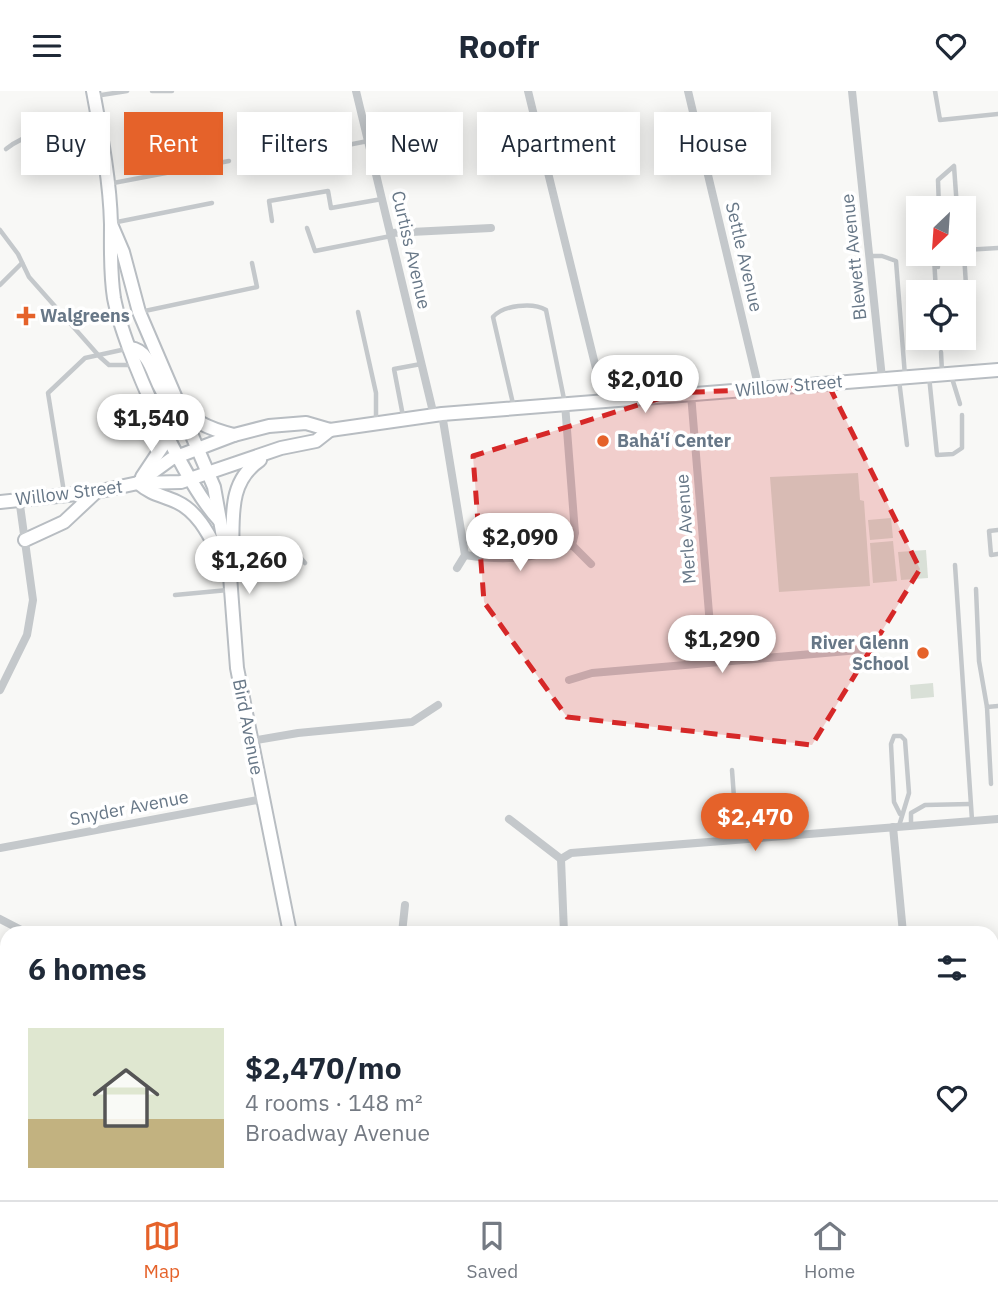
<!DOCTYPE html>
<meta charset="utf-8">
<style>
:root{--surface:#fff;--page:#f6f6f7;--text:#1f2937;--muted:#747a83;--line:#e0e1e3;--accent:#e5622a}
body{margin:0;font-family:"IBM Plex Sans",sans-serif;background:var(--page);color:var(--text);height:100vh;display:flex;flex-direction:column;font-size:26px;white-space:nowrap}
*{box-sizing:border-box;margin:0}
p{font-size:23px;color:var(--muted)}
.icon{flex:none;width:38px;height:38px;fill:none;stroke:currentColor;stroke-width:2;stroke-linecap:round;stroke-linejoin:round}
.map{position:relative;flex:1;overflow:hidden}
.details{position:absolute;left:0px;top:835px;width:999px;height:275px;display:flex;flex-direction:column;background:var(--surface);border-radius:21px 21px 0 0;box-shadow:0 4px 18px #0003}
.details>*{flex:none}
.guide{position:absolute;left:21px;top:21px;width:957px;height:63px;display:flex;gap:14px}
.needle{width:46px;rotate:205deg}
.buttons{position:absolute;left:906px;top:105px;display:grid;gap:14px}
.buttons a{display:grid;place-items:center;width:70px;height:70px;border-radius:0px;background:var(--surface);box-shadow:0 4px 18px #0003;font-size:35px}
.price{position:absolute;translate:-50% -60px;padding:0 16px;border-radius:24px;background:#fff;color:#222;font-size:23px;line-height:46px;filter:drop-shadow(0 2px 4px #0008)}
.price::after{content:'';position:absolute;left:50%;top:42px;width:21px;height:16px;margin-left:-10px;background:inherit;clip-path:polygon(0 0,100% 0,50% 100%)}
.price.on{background:var(--accent);color:#fff}
ul{padding:0;list-style:none}
li{display:flex;align-items:center;gap:21px;height:175px;padding:0 28px}
li span{display:grid;place-items:center;flex:none;width:196px;height:140px;border-radius:0px;color:#555}
li>.icon{margin-inline-start:auto}
span .icon{width:84px;height:84px;fill:#fffc;stroke-width:1}
li b{font-size:30px}
h2{display:flex;justify-content:space-between;align-items:center;height:84px;padding:0 28px;font-size:30px}
.chip{padding:0 24px;border-radius:0px;background:var(--surface);box-shadow:0 4px 18px #0003;font-size:24px;line-height:63px}
.chip.on{background:var(--accent);color:#fff}
header{display:flex;justify-content:space-between;align-items:center;height:91px;padding:0 28px;background:var(--surface);font-size:32px;font-weight:700}
.tabs{display:flex;justify-content:space-around;align-items:center;height:98px;border-top:2px solid var(--line);background:var(--surface);font-size:19px;color:var(--muted)}
.tabs a{display:grid;justify-items:center;gap:4px}
.tabs .on{color:var(--accent)}
.map>svg:first-child{display:block}
.green{fill:#d9e0d7}
.lines{fill:none;stroke-linecap:round;stroke-linejoin:round}
.secondary-casing{stroke:#b8bdc2;stroke-width:16}
.service{stroke:#c4c8cb;stroke-width:4.5}
.minor{stroke:#c4c8cb;stroke-width:8}
.secondary{stroke:#fff;stroke-width:12}
.marked{fill:#d62828;fill-opacity:0.2;stroke:#d62828;stroke-width:5;stroke-dasharray:14 9;stroke-linejoin:round}
.poi-dot{fill:#e5622a;stroke:#fff;stroke-width:2.5}
.labels{text-anchor:middle;stroke-width:7;stroke-linejoin:round;paint-order:stroke}
.street-label{font-size:18px;fill:#677787;stroke:#fff}
.poi-label{font-size:18px;font-weight:bold;fill:#677787;stroke:#fff;text-anchor:start}
</style>
<header><svg class="icon" aria-label="menu" viewBox="0 0 24 24"><path d="M4 6h16M4 12h16M4 18h16"/></svg>Roofr<svg class="icon" aria-label="heart" viewBox="0 0 24 24"><path d="M12 20l-8-8c-3-5 5-10 8-4 3-6 11-1 8 4z"/></svg></header>
<div class="map">
<svg width="998" height="1109" viewBox="0 0 998 1109">
<rect width="100%" height="100%" fill="#f8f8f6"/>
<g class="green">
<path d="M858,382L860,409L864,410L870,495L779,501L770,386Z"/>
<path d="M891,427L893,447L870,449L868,429Z"/>
<path d="M893,450L897,490L873,492L870,452Z"/>
<path d="M926,459L928,487L901,489L898,461Z"/>
<path d="M933,592L934,606L911,608L910,594Z"/>
</g>
<g class="lines">
<defs>
<g id="secondary">
<path d="M93,0C101,43 110,89 111,133C111,158 110,182 114,207C124,260 183,390 219,429"/>
<path d="M111,133L123,161L139,221L214,396L230,485L237,577L290,842"/>
<path d="M130,257C154,260 153,294 168,308C188,327 207,338 234,344"/>
<path d="M142,386L162,356L161,333"/>
<path d="M138,392L171,368L234,344L269,335L306,332L330,339L442,323L998,279"/>
<path d="M138,392C152,404 162,404 177,411C201,422 212,451 224,472"/>
<path d="M0,411L96,401L138,392L181,391L281,357L316,350L330,339"/>
<path d="M25,449L64,431L96,401"/>
<path d="M232,467C234,430 226,392 260,369"/>
<path d="M161,1102L163,1109"/>
<path d="M185,1109L190,1102"/>
</g>
</defs>
<use href="#secondary" class="secondary-casing"/>
<g class="service">
<path d="M152,0H172"/>
<path d="M935,0L940,29L998,23"/>
<path d="M95,5L127,0"/>
<path d="M6,58C31,38 67,36 98,31"/>
<path d="M271,69L368,50"/>
<path d="M108,93L229,70"/>
<path d="M939,117L938,89L954,75L957,117"/>
<path d="M272,130L269,110L328,100L331,117L382,108"/>
<path d="M112,132L212,112"/>
<path d="M307,137L315,160L391,145"/>
<path d="M0,139L18,163L29,186L100,266L109,274H132"/>
<path d="M964,159L998,157"/>
<path d="M870,165H882L896,170L905,285"/>
<path d="M938,176L937,170L962,169"/>
<path d="M0,194L22,172"/>
<path d="M936,201L934,166L964,163L967,210H964"/>
<path d="M140,221L257,196L252,172"/>
<path d="M358,221L376,302V329"/>
<path d="M941,261L942,281"/>
<path d="M951,284L960,313"/>
<path d="M929,285L937,364L953,363L962,357V324"/>
<path d="M899,289L907,354"/>
<path d="M514,317L493,226C503,214 533,211 546,219L565,313"/>
<path d="M403,325L394,278L421,273"/>
<path d="M64,401L48,302L85,267L126,258"/>
<path d="M998,439L989,440L991,464L998,463"/>
<path d="M234,463H262L289,453L305,472"/>
<path d="M955,474L972,729"/>
<path d="M976,498L979,570L987,616L998,615"/>
<path d="M175,504L228,499"/>
<path d="M987,616L991,693"/>
<path d="M732,679L737,748"/>
<path d="M911,734V722L925,714L970,713"/>
<path d="M899,735L909,702L905,649L901,645H894L891,653L894,711L900,723"/>
</g>
<g class="minor">
<path d="M356,0L434,325"/>
<path d="M528,0L604,310"/>
<path d="M688,0L759,298"/>
<path d="M852,0L882,287"/>
<path d="M391,142L491,137"/>
<path d="M691,303L713,571"/>
<path d="M565,313L575,442L572,454"/>
<path d="M442,323L465,464L457,477"/>
<path d="M572,454L591,473"/>
<path d="M465,464C504,470 534,468 572,454"/>
<path d="M569,589L592,582L871,558"/>
<path d="M0,599L27,544L33,509L19,407"/>
<path d="M251,650L298,642L412,631L438,614"/>
<path d="M509,728L561,768"/>
<path d="M893,736L903,842"/>
<path d="M0,757L263,708"/>
<path d="M0,828L27,842"/>
<path d="M402,842L405,814"/>
<path d="M564,842L561,768L571,762L998,728"/>
<path d="M0,993L7,997"/>
<path d="M0,1096L7,1100"/>
<path d="M12,1102L25,1109"/>
<path d="M401,1102L402,1109"/>
<path d="M842,1102L844,1109"/>
<path d="M926,1102V1109"/>
<path d="M572,1109L574,1102"/>
<path d="M735,1109L736,1102"/>
</g>
<use href="#secondary" class="secondary"/>
</g>
<path class="marked" d="M829,295L920,478L812,654L567,626L484,511L473,365L677,302Z"/>
<g class="poi-dot">
<path d="M22.5 214.5h7v7h7v7h-7v7h-7v-7h-7v-7h7z"/>
<circle cx="603" cy="350" r="7"/>
<circle cx="923" cy="562" r="7"/>
</g>
<g class="labels">
<g class="street-label">
<text transform="translate(411 159) rotate(77)" y="6">Curtiss Avenue</text>
<text transform="translate(744 166) rotate(77)" y="6">Settle Avenue</text>
<text transform="translate(854 166) rotate(-96)" y="6">Blewett Avenue</text>
<text transform="translate(789 295) rotate(-5)" y="6">Willow Street</text>
<text transform="translate(69 402) rotate(-7)" y="6">Willow Street</text>
<text transform="translate(686 438) rotate(-94)" y="6">Merle Avenue</text>
<text transform="translate(248 636) rotate(79)" y="6">Bird Avenue</text>
<text transform="translate(129 717) rotate(-11)" y="6">Snyder Avenue</text>
</g>
<g class="poi-label">
<text x="40" y="231">Walgreens</text>
<text x="617" y="356">Bahá'í Center</text>
<text x="909" y="558" text-anchor="end">River Glenn<tspan x="909" dy="21">School</tspan></text>
</g>
</g>
</svg>
<div class="buttons">
<a><svg class="needle" viewBox="-14 -14 28 28"><path d="M0-13l5 13h-10z" fill="#e53935"/><path d="M0 13l5-13h-10z" fill="#747a83"/></svg></a>
<a><svg class="icon" aria-label="locate" viewBox="0 0 24 24"><circle cx="12" cy="12" r="6"/><path d="M12 2v4M12 18v4M2 12h4M18 12h4"/></svg></a>
</div>
<b class="price" style="left:645px;top:324px">$2,010</b>
<b class="price" style="left:151px;top:363px">$1,540</b>
<b class="price" style="left:520px;top:482px">$2,090</b>
<b class="price" style="left:249px;top:505px">$1,260</b>
<b class="price" style="left:722px;top:584px">$1,290</b>
<b class="price on" style="left:755px;top:762px">$2,470</b>
<div class="guide">
<a class="chip">Buy</a>
<a class="chip on">Rent</a>
<a class="chip">Filters</a>
<a class="chip">New</a>
<a class="chip">Apartment</a>
<a class="chip">House</a>
</div>
<section class="details">
<h2>6 homes<svg class="icon" aria-label="filters" viewBox="0 0 24 24"><path d="M4 7h16M4 17h16"/><circle cx="9" cy="7" r="2"/><circle cx="15" cy="17" r="2"/></svg></h2>
<ul>
<li><span style="background:linear-gradient(#dfe7d0 65%,#c2b280 0)"><svg class="icon" aria-label="home" viewBox="0 0 24 24"><path d="M3 11l9-7 9 7M6 9v11h12V9"/></svg></span><div><b>$2,470/mo</b><p>4 rooms · 148 m²</p><p>Broadway Avenue</p></div><svg class="icon" aria-label="heart" viewBox="0 0 24 24"><path d="M12 20l-8-8c-3-5 5-10 8-4 3-6 11-1 8 4z"/></svg></li>
</ul>
</section>
</div>
<nav class="tabs">
<a class="on"><svg class="icon" aria-label="map" viewBox="0 0 24 24"><path d="M3 6l6-2 6 2 6-2v14l-6 2-6-2-6 2zM9 4v14M15 6v14"/></svg>Map</a>
<a><svg class="icon" aria-label="saved" viewBox="0 0 24 24"><path d="M7 4h10v16l-5-4-5 4z"/></svg>Saved</a>
<a><svg class="icon" aria-label="home" viewBox="0 0 24 24"><path d="M3 11l9-7 9 7M6 9v11h12V9"/></svg>Home</a>
</nav>
